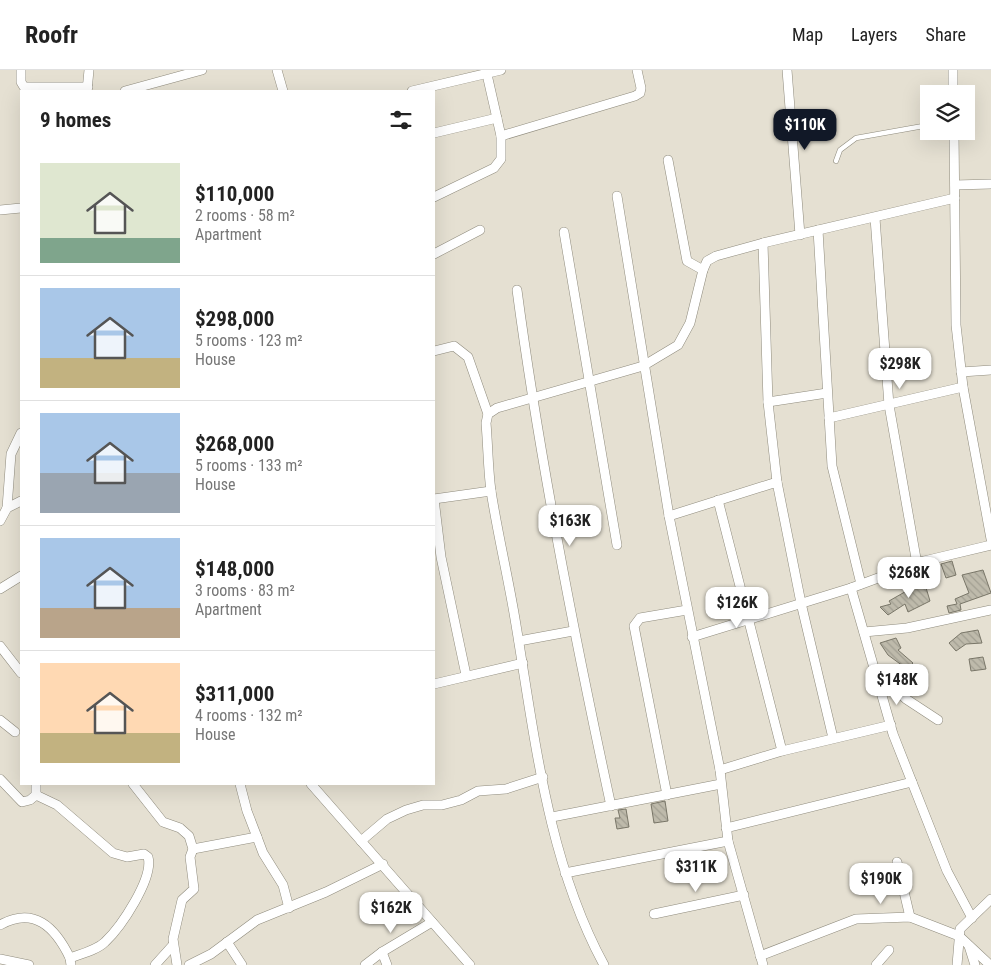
<!DOCTYPE html>
<meta charset="utf-8">
<style>
:root{--surface:#fff;--page:#f6f6f6;--text:#222;--muted:#767676;--line:#e0e0e0;--accent:#111827}
body{margin:0;font-family:"Roboto Condensed",sans-serif;background:var(--page);color:var(--text);height:100vh;display:flex;flex-direction:column;font-size:19px;white-space:nowrap}
*{box-sizing:border-box;margin:0}
p{font-size:16px;color:var(--muted)}
.icon{flex:none;width:28px;height:28px;fill:none;stroke:currentColor;stroke-width:2;stroke-linecap:round;stroke-linejoin:round}
.map{position:relative;flex:1;overflow:hidden}
.details{position:absolute;left:20px;top:20px;width:415px;height:695px;display:flex;flex-direction:column;background:var(--surface);border-radius:0px;box-shadow:0 5px 20px #0002}
.details>*{flex:none}
.fabs{position:absolute;left:920px;top:15px;display:grid;gap:10px}
.fabs a{display:grid;place-items:center;width:55px;height:55px;border-radius:0px;background:var(--surface);box-shadow:0 5px 20px #0002;font-size:25px}
.price{position:absolute;translate:-50% -42px;padding:0 11px;border-radius:10px;background:#fff;color:#222;font-size:16px;line-height:32px;filter:drop-shadow(0 1px 2px #0008)}
.price::after{content:'';position:absolute;left:50%;top:30px;width:15px;height:11px;margin-left:-8px;background:inherit;clip-path:polygon(0 0,100% 0,50% 100%)}
.price.selected{background:var(--accent);color:#fff}
ul{padding:0;list-style:none}
li{display:flex;align-items:center;gap:15px;height:125px;padding:0 20px}
li+li{border-top:1px solid var(--line)}
li span{display:grid;place-items:center;flex:none;width:140px;height:100px;border-radius:0px;color:#555}
li>.icon{margin-inline-start:auto}
span .icon{width:60px;height:60px;fill:#fffc;stroke-width:1}
li b{font-size:21px}
h2{display:flex;justify-content:space-between;align-items:center;height:60px;padding:0 20px;font-size:21px}
header{display:flex;align-items:center;gap:30px;box-sizing:border-box;height:70px;padding:0 25px;background:var(--surface);border-bottom:1px solid var(--line)}
header strong{font-size:24px}
nav{display:flex;gap:28px;margin-inline-start:auto;font-size:18px}
.map>svg:first-child{display:block}
.building{fill:url(#building-back-hatch);stroke:#797668}
.lines{fill:none;stroke-linecap:round;stroke-linejoin:round}
.lane-casing{stroke:#8f8b7d;stroke-width:5.5}
.street-casing{stroke:#8f8b7d;stroke-width:10}
.lane{stroke:#fff;stroke-width:4.5}
.street{stroke:#fff;stroke-width:9}
</style>
<header>
<strong>Roofr</strong>
<nav><a>Map</a><a>Layers</a><a>Share</a></nav>
</header>
<div class="map">
<svg width="991" height="895" viewBox="0 0 991 895">
<defs>
<pattern id="building-back-hatch" width="6" height="6" patternUnits="userSpaceOnUse" patternTransform="scale(1.25)"><rect width="6" height="6" fill="#bebaab"/><path d="M-1 5l2 2M0 0l6 6M5-1l2 2" fill="none" stroke="#a29f92"/></pattern>
</defs>
<rect width="100%" height="100%" fill="#e5e0d2"/>
<g class="building">
<path d="M952,491L956,505L946,508L941,494Z"/>
<path d="M983,500L991,523L960,534L961,540L949,543L947,536L957,534L955,529L969,523L962,505Z"/>
<path d="M924,511L930,531L908,542L905,534L888,545L880,537L891,534L889,531Z"/>
<path d="M978,560L982,573L966,574L956,581L949,573L961,563Z"/>
<path d="M896,568L901,578L898,580L913,593L907,599L888,585L880,573Z"/>
<path d="M983,587L986,599L971,601L969,589Z"/>
<path d="M665,731L668,751L654,753L651,734Z"/>
<path d="M626,739L629,757L617,759L615,748H620L618,740Z"/>
</g>
<g class="lines">
<defs>
<path id="lane" d="M836,91L840,80L856,68L929,55"/>
<g id="street">
<path d="M21,0V12L24,17H88"/>
<path d="M277,0L283,21"/>
<path d="M787,0L800,165"/>
<path d="M953,0V24"/>
<path d="M87,21L89,0"/>
<path d="M125,21L202,0"/>
<path d="M412,21L501,0"/>
<path d="M954,61L956,255L963,317L991,469"/>
<path d="M434,63L497,48"/>
<path d="M501,66L635,26L640,23L641,18L637,0"/>
<path d="M668,90L687,191L703,200"/>
<path d="M955,115L991,114"/>
<path d="M617,126L669,446L720,700L728,771L763,895"/>
<path d="M434,127L494,98L501,89V66L486,0"/>
<path d="M0,140L21,138"/>
<path d="M875,148L889,335L917,494"/>
<path d="M818,160L832,396L861,514"/>
<path d="M564,162L617,475"/>
<path d="M763,173L768,332L777,412"/>
<path d="M434,184L480,160"/>
<path d="M517,220C540,393 574,565 611,736"/>
<path d="M434,281L454,276L468,287L488,344"/>
<path d="M961,302L991,300"/>
<path d="M768,332L827,323"/>
<path d="M829,348L963,317"/>
<path d="M434,429L441,487L466,605"/>
<path d="M434,429L491,421"/>
<path d="M718,430L782,681"/>
<path d="M7,438L21,431"/>
<path d="M669,446L777,412L801,533L833,668"/>
<path d="M0,451L7,438L11,384L21,363"/>
<path d="M851,518L893,664L947,801L972,848"/>
<path d="M0,519L21,506"/>
<path d="M864,562L907,558L991,540"/>
<path d="M692,567L851,518L924,491L991,475"/>
<path d="M519,571L573,561"/>
<path d="M0,576L21,603"/>
<path d="M874,599L906,629L938,650"/>
<path d="M434,614L523,593"/>
<path d="M0,650L15,662"/>
<path d="M720,700L782,681L891,655"/>
<path d="M0,709L22,732L30,730L36,725V714"/>
<path d="M133,714L163,752L180,758L189,766L193,779L190,787L194,819L182,830L173,869L177,895"/>
<path d="M240,714L247,741L257,767L263,783L283,815L289,838"/>
<path d="M311,714L470,895"/>
<path d="M36,725L57,735L113,783L127,787L144,784L148,787C154,808 121,857 105,872C97,880 81,884 70,888L71,895"/>
<path d="M667,725L634,556L640,548L687,540"/>
<path d="M552,747L721,714"/>
<path d="M726,758L912,712"/>
<path d="M361,771L387,749L406,740L423,735H442L461,730L478,721L506,719L543,707"/>
<path d="M193,779L257,767"/>
<path d="M897,792L910,847"/>
<path d="M565,803L728,771"/>
<path d="M654,844L744,825"/>
<path d="M0,855C34,836 55,857 70,888"/>
<path d="M227,872L242,895"/>
<path d="M969,876L975,895"/>
<path d="M382,882L387,895"/>
<path d="M760,886L856,849L910,847L959,866L990,895"/>
<path d="M0,889L29,895"/>
<path d="M155,895L173,875"/>
<path d="M189,895L211,884L257,850L326,822L383,794"/>
<path d="M365,895L382,882L432,852"/>
<path d="M604,895C548,792 535,669 516,555C509,511 498,466 491,421C488,399 488,376 486,353L488,344L497,338L643,296L678,275L690,253L703,200L707,191L716,186L763,173L955,128"/>
<path d="M876,895L889,880"/>
<path d="M957,895L960,859L991,829"/>
</g>
</defs>
<use href="#lane" class="lane-casing"/>
<use href="#street" class="street-casing"/>
<use href="#lane" class="lane"/>
<use href="#street" class="street"/>
</g>
</svg>
<div class="fabs">
<a><svg class="icon" aria-label="layers" viewBox="0 0 24 24"><path d="M12 4l9 5-9 5-9-5zM3 14l9 5 9-5"/></svg></a>
</div>
<b class="price selected" style="left:805px;top:81px">$110K</b>
<b class="price" style="left:900px;top:320px">$298K</b>
<b class="price" style="left:570px;top:477px">$163K</b>
<b class="price" style="left:909px;top:529px">$268K</b>
<b class="price" style="left:737px;top:559px">$126K</b>
<b class="price" style="left:897px;top:636px">$148K</b>
<b class="price" style="left:696px;top:823px">$311K</b>
<b class="price" style="left:881px;top:835px">$190K</b>
<b class="price" style="left:391px;top:864px">$162K</b>
<section class="details">
<h2>9 homes<svg class="icon" aria-label="filters" viewBox="0 0 24 24"><path d="M4 7h16M4 17h16"/><circle cx="9" cy="7" r="2"/><circle cx="15" cy="17" r="2"/></svg></h2>
<ul>
<li><span style="background:linear-gradient(#dfe7d0 75%,#7fa58c 0)"><svg class="icon" aria-label="home" viewBox="0 0 24 24"><path d="M3 11l9-7 9 7M6 9v11h12V9"/></svg></span><div><b>$110,000</b><p>2 rooms · 58 m²</p><p>Apartment</p></div></li>
<li><span style="background:linear-gradient(#a9c7e8 70%,#c2b280 0)"><svg class="icon" aria-label="home" viewBox="0 0 24 24"><path d="M3 11l9-7 9 7M6 9v11h12V9"/></svg></span><div><b>$298,000</b><p>5 rooms · 123 m²</p><p>House</p></div></li>
<li><span style="background:linear-gradient(#a9c7e8 60%,#9aa5b1 0)"><svg class="icon" aria-label="home" viewBox="0 0 24 24"><path d="M3 11l9-7 9 7M6 9v11h12V9"/></svg></span><div><b>$268,000</b><p>5 rooms · 133 m²</p><p>House</p></div></li>
<li><span style="background:linear-gradient(#a9c7e8 70%,#b9a48a 0)"><svg class="icon" aria-label="home" viewBox="0 0 24 24"><path d="M3 11l9-7 9 7M6 9v11h12V9"/></svg></span><div><b>$148,000</b><p>3 rooms · 83 m²</p><p>Apartment</p></div></li>
<li><span style="background:linear-gradient(#ffd9b3 70%,#c2b280 0)"><svg class="icon" aria-label="home" viewBox="0 0 24 24"><path d="M3 11l9-7 9 7M6 9v11h12V9"/></svg></span><div><b>$311,000</b><p>4 rooms · 132 m²</p><p>House</p></div></li>
</ul>
</section>
</div>
